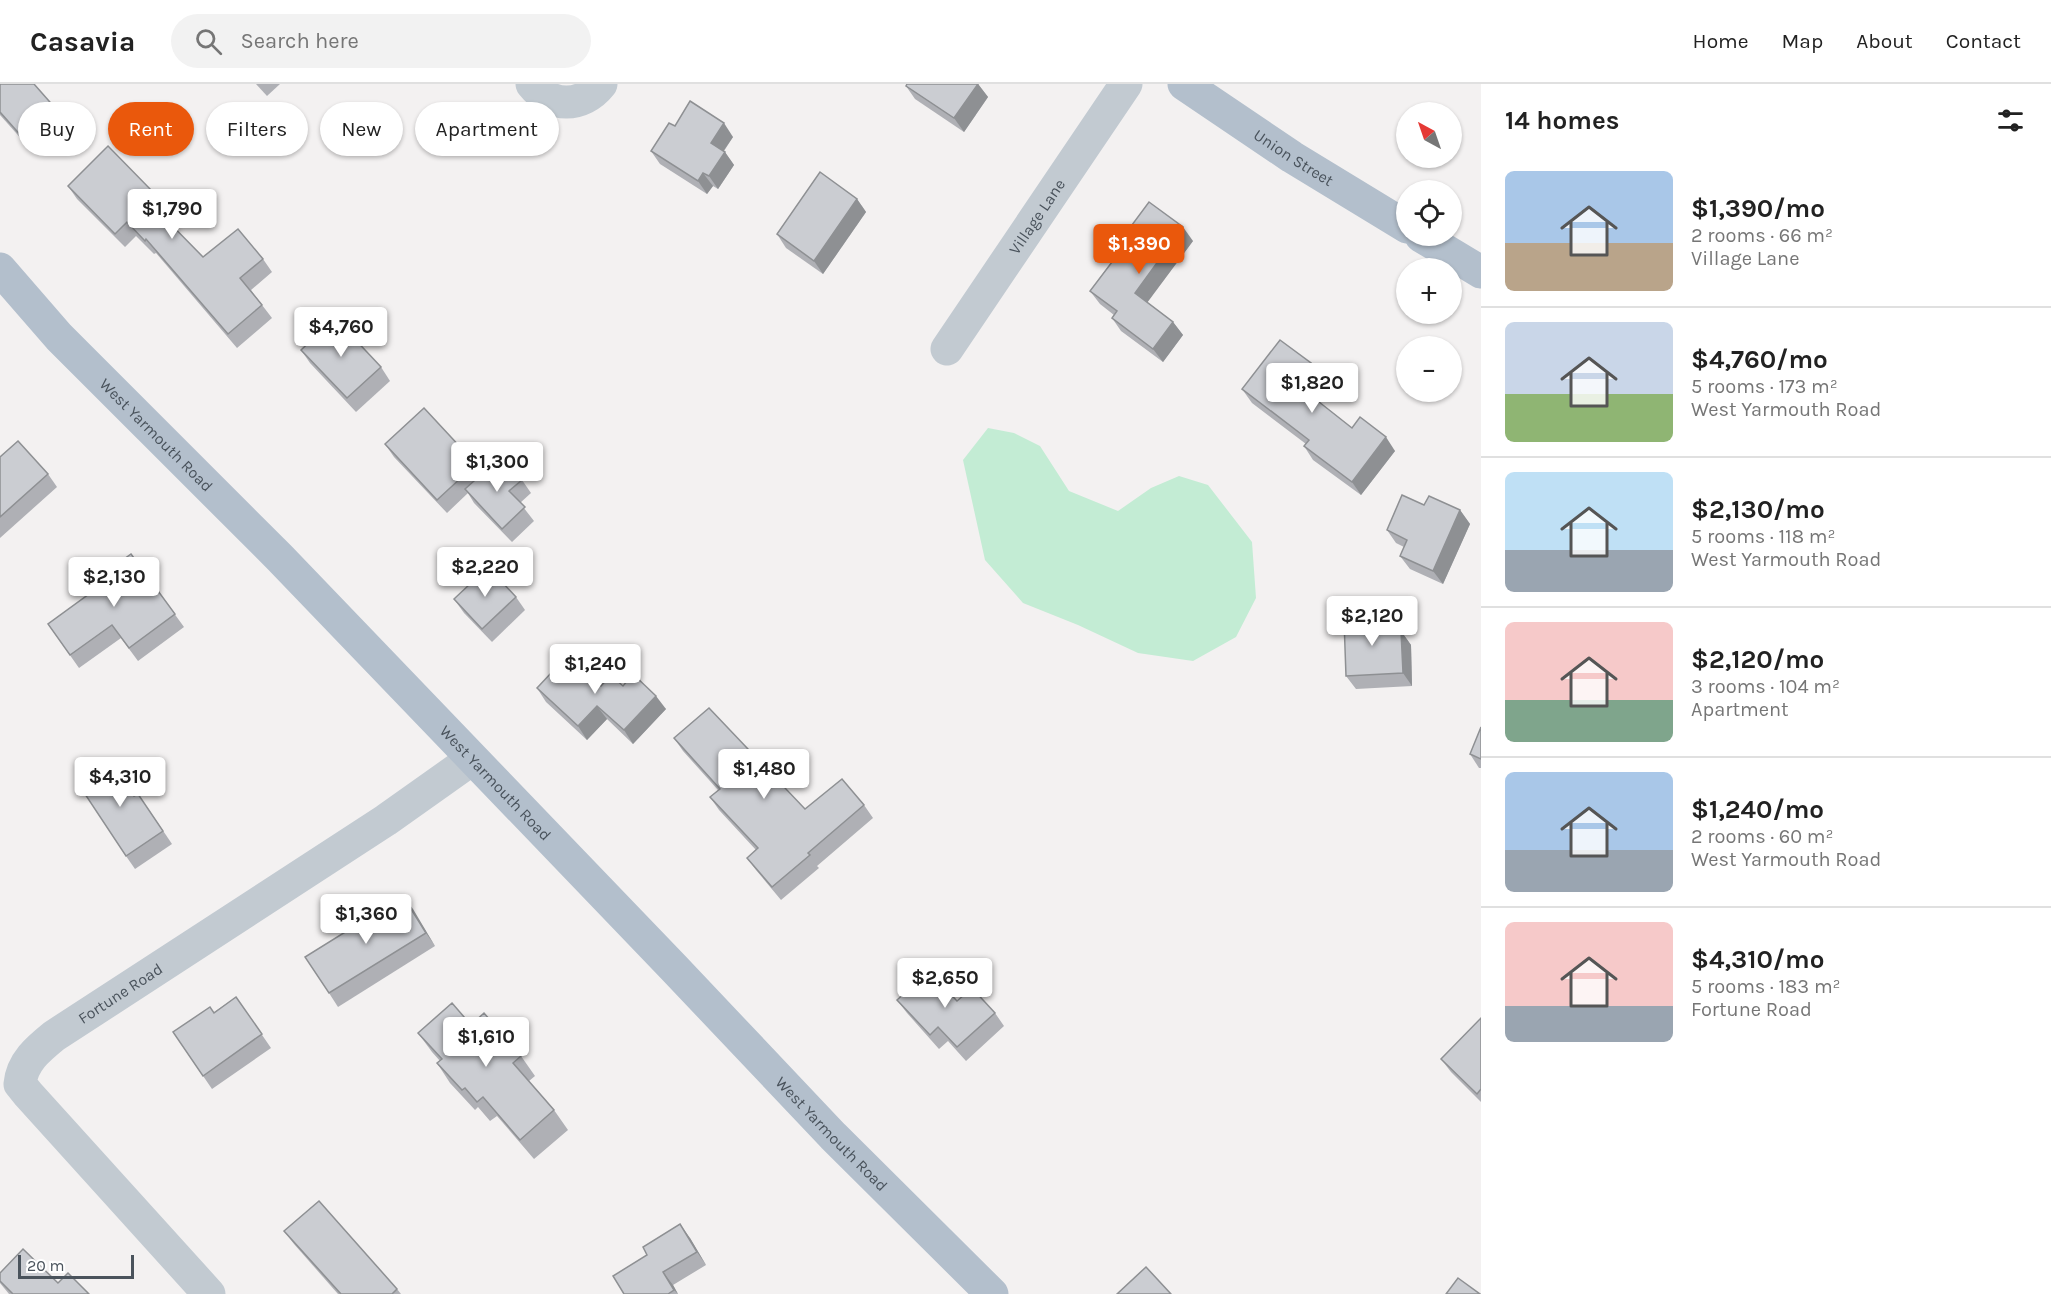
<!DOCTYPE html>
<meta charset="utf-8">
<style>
:root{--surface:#fff;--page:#f2f2f2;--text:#222;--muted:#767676;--line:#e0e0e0;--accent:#ea580c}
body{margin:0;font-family:Karla,sans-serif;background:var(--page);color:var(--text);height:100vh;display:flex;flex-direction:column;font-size:22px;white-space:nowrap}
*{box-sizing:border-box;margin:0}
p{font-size:20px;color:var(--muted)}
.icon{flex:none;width:33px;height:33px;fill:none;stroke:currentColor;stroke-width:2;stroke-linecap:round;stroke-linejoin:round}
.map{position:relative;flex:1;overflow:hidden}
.panel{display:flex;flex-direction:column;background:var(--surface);width:570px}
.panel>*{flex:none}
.top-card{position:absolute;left:18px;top:18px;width:570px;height:54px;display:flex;gap:12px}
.needle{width:39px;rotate:320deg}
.buttons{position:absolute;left:1396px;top:18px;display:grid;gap:12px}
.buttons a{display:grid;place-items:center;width:66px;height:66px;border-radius:50%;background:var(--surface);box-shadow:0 2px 4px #0004;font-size:30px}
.scale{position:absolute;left:18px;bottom:15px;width:116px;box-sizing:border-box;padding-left:6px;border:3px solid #4a535c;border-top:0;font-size:16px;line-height:21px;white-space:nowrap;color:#4a535c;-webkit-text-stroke:4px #fff;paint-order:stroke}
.price{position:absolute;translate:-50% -51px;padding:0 14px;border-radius:6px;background:#fff;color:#222;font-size:20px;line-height:39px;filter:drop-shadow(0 2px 3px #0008)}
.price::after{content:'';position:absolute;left:50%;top:36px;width:18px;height:14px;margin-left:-9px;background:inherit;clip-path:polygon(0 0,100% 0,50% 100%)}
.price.active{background:var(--accent);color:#fff}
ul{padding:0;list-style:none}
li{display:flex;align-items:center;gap:18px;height:150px;padding:0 24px}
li+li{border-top:2px solid var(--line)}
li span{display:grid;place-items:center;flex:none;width:168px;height:120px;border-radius:9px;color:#555}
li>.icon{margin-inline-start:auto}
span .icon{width:72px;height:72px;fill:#fffc;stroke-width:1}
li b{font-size:26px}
h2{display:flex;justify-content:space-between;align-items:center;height:72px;padding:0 24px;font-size:26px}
.chip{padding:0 21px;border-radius:27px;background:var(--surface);box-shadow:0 2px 4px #0004;font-size:21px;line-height:54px}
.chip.active{background:var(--accent);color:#fff}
header{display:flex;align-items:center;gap:36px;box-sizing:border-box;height:84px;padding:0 30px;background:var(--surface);border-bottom:2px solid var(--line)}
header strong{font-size:28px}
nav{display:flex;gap:33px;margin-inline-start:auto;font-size:21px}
.search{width:420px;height:54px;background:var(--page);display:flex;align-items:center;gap:15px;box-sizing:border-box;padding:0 21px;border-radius:33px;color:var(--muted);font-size:22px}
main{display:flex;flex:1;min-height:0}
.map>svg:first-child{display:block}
.green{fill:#c3ecd4}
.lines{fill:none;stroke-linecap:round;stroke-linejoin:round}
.minor{stroke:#c2cad1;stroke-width:33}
.major{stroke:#b3bfcc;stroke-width:33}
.wall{fill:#afb0b5}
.shaded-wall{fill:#8e9093}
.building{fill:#cbcdd2;stroke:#8e9093;stroke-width:1.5}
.labels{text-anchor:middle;stroke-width:4.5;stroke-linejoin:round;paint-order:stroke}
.street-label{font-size:16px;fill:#4a535c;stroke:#fff}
</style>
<header>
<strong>Casavia</strong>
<div class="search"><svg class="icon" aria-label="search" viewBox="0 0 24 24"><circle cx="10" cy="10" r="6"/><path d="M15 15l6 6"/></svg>Search here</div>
<nav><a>Home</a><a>Map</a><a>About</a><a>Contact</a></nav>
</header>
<main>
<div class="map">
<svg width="1481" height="1210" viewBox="0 0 1481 1210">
<rect width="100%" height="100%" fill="#f3f1f1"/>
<path class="green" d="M988,344L1014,349L1040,362L1069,407L1118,427L1151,404L1179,392L1208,401L1252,458L1256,514L1236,553L1193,577L1138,569L1078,541L1023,519L985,476L963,376Z"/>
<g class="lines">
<g class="minor">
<path d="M532,0C551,24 582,24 601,0"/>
<path id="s1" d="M947,265L1126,0"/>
<path id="s2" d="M209,1210L28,1010L20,1000C22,978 38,965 54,952L386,736L472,675"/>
</g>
<g class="major">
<path id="s3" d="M1184,0L1292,73L1407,143"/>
<path d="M1421,152L1481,188"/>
<path id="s4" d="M0,185L59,253L280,474L673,883L833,1052L992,1210"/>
</g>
</g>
<g class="wall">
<path d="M0,0L56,25L66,38L33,68L0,31Z"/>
<path d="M256,0H280L267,12Z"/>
<path d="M978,0L988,13L964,48L915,15L906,2Z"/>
<path d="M675,42L733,53L724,67L734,81L718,105L713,102L707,110L660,80L651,67Z"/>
<path d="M68,102L154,109L164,123L159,128L203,173L263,175L272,188L251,206L262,221L272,234L237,264L156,169L154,170L136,152L125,163L77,115Z"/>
<path d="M857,115L866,128L823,190L786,164L777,150Z"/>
<path d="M1120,157H1193L1147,218L1173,238L1183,251L1163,278L1121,247L1112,234L1114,231L1100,220L1090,207L1123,162Z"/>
<path d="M301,266L381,283L390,297L356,328L310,279Z"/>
<path d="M1320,293L1308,309L1352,344L1395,367L1361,411L1313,376L1304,362L1306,360L1252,319L1242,305Z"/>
<path d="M385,360L476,380L483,389L522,396L531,409L520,419L534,437L512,458L474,419L468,409L447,429L394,373Z"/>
<path d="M0,373L48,390L57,403L0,454Z"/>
<path d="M1424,421L1460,426L1470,440L1443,500L1410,485L1400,472L1404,463L1396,459L1387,446Z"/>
<path d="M131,470L184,543L138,577L121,554L79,584L48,540L93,507Z"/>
<path d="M516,513L525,526L492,558L464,529L454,515Z"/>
<path d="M1389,530L1399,544V548L1401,547L1411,561L1412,602L1356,605L1346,592Z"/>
<path d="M601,602H623L666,625L633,660L607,635L587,656L546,618L537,604Z"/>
<path d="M1481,643V684H1479L1470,670Z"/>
<path d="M674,654L805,725L864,721L873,734L817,782L819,784L781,816L756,786L747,774L756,766L719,726L710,713L718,706L683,667Z"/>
<path d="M134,712L147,723L172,760L135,785L126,772Z"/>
<path d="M403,812L435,862L338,923L329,909Z"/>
<path d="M236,913L271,964L212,1005L173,948L214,928Z"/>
<path d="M897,916L957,917L995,929L1004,942L966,977L948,957L939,965L907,929Z"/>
<path d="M1481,934V1018L1451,988L1441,975Z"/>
<path d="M471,941L521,972L535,992L529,997L554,1026L568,1046L534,1075L497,1032L490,1037L478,1023L475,1026L450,999L437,979L440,977L432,968L418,949Z"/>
<path d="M284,1147L397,1205L401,1210H338L294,1160Z"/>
<path d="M690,1154L706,1181L673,1201L678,1210H624Z"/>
<path d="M0,1189L58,1199L89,1210H9L0,1199Z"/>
</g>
<g class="shaded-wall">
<path d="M978,0L988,13L964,48L954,34Z"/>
<path d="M724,39L733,53L720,72L711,59Z"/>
<path d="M725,68L734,81L718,105L709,92Z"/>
<path d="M703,89L713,102L707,110L698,97Z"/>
<path d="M154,109L164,123L157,130L148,117Z"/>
<path d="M857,115L866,128L823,190L814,177Z"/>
<path d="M1183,143L1193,157L1144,223L1135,209Z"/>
<path d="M1173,238L1183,251L1163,278L1153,265Z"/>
<path d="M1311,279L1320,293L1305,313L1295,299Z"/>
<path d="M1386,353L1395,367L1361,411L1352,398Z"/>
<path d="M1460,426L1470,440L1443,500L1433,487Z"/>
<path d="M1389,530L1399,544L1401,561L1392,548Z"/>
<path d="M1401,547L1411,561L1412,602L1403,589Z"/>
<path d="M656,612L666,625L633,660L624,646Z"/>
<path d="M597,622L607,635L587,656L578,642Z"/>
<path d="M403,812L413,825L435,862L426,849Z"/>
<path d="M680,1140L690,1154L706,1181L697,1168Z"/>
<path d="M663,1188L673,1201L678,1210L674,1206Z"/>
</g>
<g class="building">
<path d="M0,0H34L56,25L23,54L0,28Z"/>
<path d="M907,0H978L954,34L906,2Z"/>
<path d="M690,17L724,39L711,59L725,68L709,92L703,89L698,97L651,67L669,39L675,42Z"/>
<path d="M108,62L154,109L148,117L203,173L238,145L263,175L240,194L262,221L228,250L146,155L145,157L127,138L115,150L68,102Z"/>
<path d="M820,88L857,115L814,177L777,150Z"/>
<path d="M1149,118L1183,143L1135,209L1173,238L1153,265L1112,234L1117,227L1090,207L1125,161L1120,157Z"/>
<path d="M335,234L381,283L347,314L301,266Z"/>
<path d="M1280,256L1311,279L1295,299L1352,344L1360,333L1386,353L1352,398L1304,362L1309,356L1242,305Z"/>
<path d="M424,324L476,380L437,416L385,360Z"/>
<path d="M18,357L48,390L0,433V373Z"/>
<path d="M501,373L522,396L509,407L525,423L502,445L465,405Z"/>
<path d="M1402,411L1424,421L1429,412L1460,426L1433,487L1400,472L1407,456L1387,446Z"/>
<path d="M131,470L175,530L129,564L112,541L70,571L48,540L93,507L88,501Z"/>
<path d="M488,483L516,513L482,545L454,515Z"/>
<path d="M1389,530L1392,548L1401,547L1403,589L1346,592L1344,536Z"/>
<path d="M568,571L601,602L611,591L623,602L633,590L656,612L624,646L597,622L578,642L537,604Z"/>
<path d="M709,624L805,725L842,695L864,721L808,769L810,771L772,803L747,774L758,764L710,713L720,705L674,654Z"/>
<path d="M1481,643V675L1470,670Z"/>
<path d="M110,676L134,712L138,710L163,747L126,772L77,698Z"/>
<path d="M403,812L426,849L329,909L305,873Z"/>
<path d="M929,887L957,917L972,904L995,929L957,963L938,943L930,951L897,916Z"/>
<path d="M236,913L262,950L203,992L173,948L210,923L214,929Z"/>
<path d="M452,919L471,941L484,929L521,972L513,979L554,1026L520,1056L483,1013L477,1018L465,1004L462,1006L437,979L442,975L418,949Z"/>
<path d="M1481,934V1005L1477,1010L1441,975Z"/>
<path d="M319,1117L397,1205L392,1210H341L284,1147Z"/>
<path d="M680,1140L697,1168L663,1188L674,1206L668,1210H624L613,1192L647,1171L643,1163Z"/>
<path d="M23,1165L58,1199L68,1189L89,1210H13L0,1197V1189Z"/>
<path d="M1146,1183L1171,1210H1117Z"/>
<path d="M1458,1194L1480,1210H1446Z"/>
</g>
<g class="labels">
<g class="street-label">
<text dy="6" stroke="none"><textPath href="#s3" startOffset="132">Union Street</textPath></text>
<text dy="6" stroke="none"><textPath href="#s1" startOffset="160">Village Lane</textPath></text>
<text dy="6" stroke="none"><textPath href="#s4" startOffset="228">West Yarmouth Road</textPath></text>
<text dy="6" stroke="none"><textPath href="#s4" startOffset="714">West Yarmouth Road</textPath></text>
<text dy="6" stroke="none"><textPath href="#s2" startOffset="422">Fortune Road</textPath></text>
<text dy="6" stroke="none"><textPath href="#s4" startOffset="1200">West Yarmouth Road</textPath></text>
</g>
</g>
</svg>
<div class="buttons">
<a><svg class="needle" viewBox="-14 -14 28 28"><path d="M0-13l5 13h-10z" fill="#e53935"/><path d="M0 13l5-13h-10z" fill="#767676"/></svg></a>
<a><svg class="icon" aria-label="locate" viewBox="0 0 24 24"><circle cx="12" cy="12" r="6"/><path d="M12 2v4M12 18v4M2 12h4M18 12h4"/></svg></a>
<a>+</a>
<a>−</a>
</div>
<div class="scale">20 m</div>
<b class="price" style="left:172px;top:156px">$1,790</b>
<b class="price active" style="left:1139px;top:191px">$1,390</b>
<b class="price" style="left:341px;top:274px">$4,760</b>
<b class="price" style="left:1312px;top:330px">$1,820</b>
<b class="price" style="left:497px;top:409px">$1,300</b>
<b class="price" style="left:485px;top:514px">$2,220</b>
<b class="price" style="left:114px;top:524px">$2,130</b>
<b class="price" style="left:1372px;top:563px">$2,120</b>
<b class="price" style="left:595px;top:611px">$1,240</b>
<b class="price" style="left:764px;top:716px">$1,480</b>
<b class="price" style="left:120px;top:724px">$4,310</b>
<b class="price" style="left:366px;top:861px">$1,360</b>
<b class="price" style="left:945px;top:925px">$2,650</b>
<b class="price" style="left:486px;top:984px">$1,610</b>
<div class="top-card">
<a class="chip">Buy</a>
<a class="chip active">Rent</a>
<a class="chip">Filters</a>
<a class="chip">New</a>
<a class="chip">Apartment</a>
</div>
</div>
<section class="panel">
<h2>14 homes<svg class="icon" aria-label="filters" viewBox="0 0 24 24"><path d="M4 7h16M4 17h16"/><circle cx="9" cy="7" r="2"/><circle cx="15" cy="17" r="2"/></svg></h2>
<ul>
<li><span style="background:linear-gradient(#a9c7e8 60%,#b9a48a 0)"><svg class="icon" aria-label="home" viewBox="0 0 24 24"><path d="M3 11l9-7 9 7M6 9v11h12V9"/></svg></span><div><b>$1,390/mo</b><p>2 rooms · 66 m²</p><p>Village Lane</p></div></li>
<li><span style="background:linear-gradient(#c9d6e8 60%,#8fb573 0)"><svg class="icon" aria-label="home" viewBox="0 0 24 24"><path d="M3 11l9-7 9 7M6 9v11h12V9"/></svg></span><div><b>$4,760/mo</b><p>5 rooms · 173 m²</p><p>West Yarmouth Road</p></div></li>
<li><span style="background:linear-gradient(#bfe0f5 65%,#9aa5b1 0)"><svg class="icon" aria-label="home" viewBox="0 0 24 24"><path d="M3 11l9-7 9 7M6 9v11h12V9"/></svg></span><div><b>$2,130/mo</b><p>5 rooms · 118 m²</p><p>West Yarmouth Road</p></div></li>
<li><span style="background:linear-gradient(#f6c9c9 65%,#7fa58c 0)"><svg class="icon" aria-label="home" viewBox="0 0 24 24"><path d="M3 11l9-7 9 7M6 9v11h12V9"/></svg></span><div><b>$2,120/mo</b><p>3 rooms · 104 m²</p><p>Apartment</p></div></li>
<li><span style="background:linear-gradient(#a9c7e8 65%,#9aa5b1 0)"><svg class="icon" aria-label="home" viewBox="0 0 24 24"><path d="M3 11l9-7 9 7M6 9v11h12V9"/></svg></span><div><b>$1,240/mo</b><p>2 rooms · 60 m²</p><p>West Yarmouth Road</p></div></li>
<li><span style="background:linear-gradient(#f6c9c9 70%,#9aa5b1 0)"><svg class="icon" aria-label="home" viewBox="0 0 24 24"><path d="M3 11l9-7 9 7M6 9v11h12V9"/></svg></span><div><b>$4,310/mo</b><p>5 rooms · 183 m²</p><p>Fortune Road</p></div></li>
</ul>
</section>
</main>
